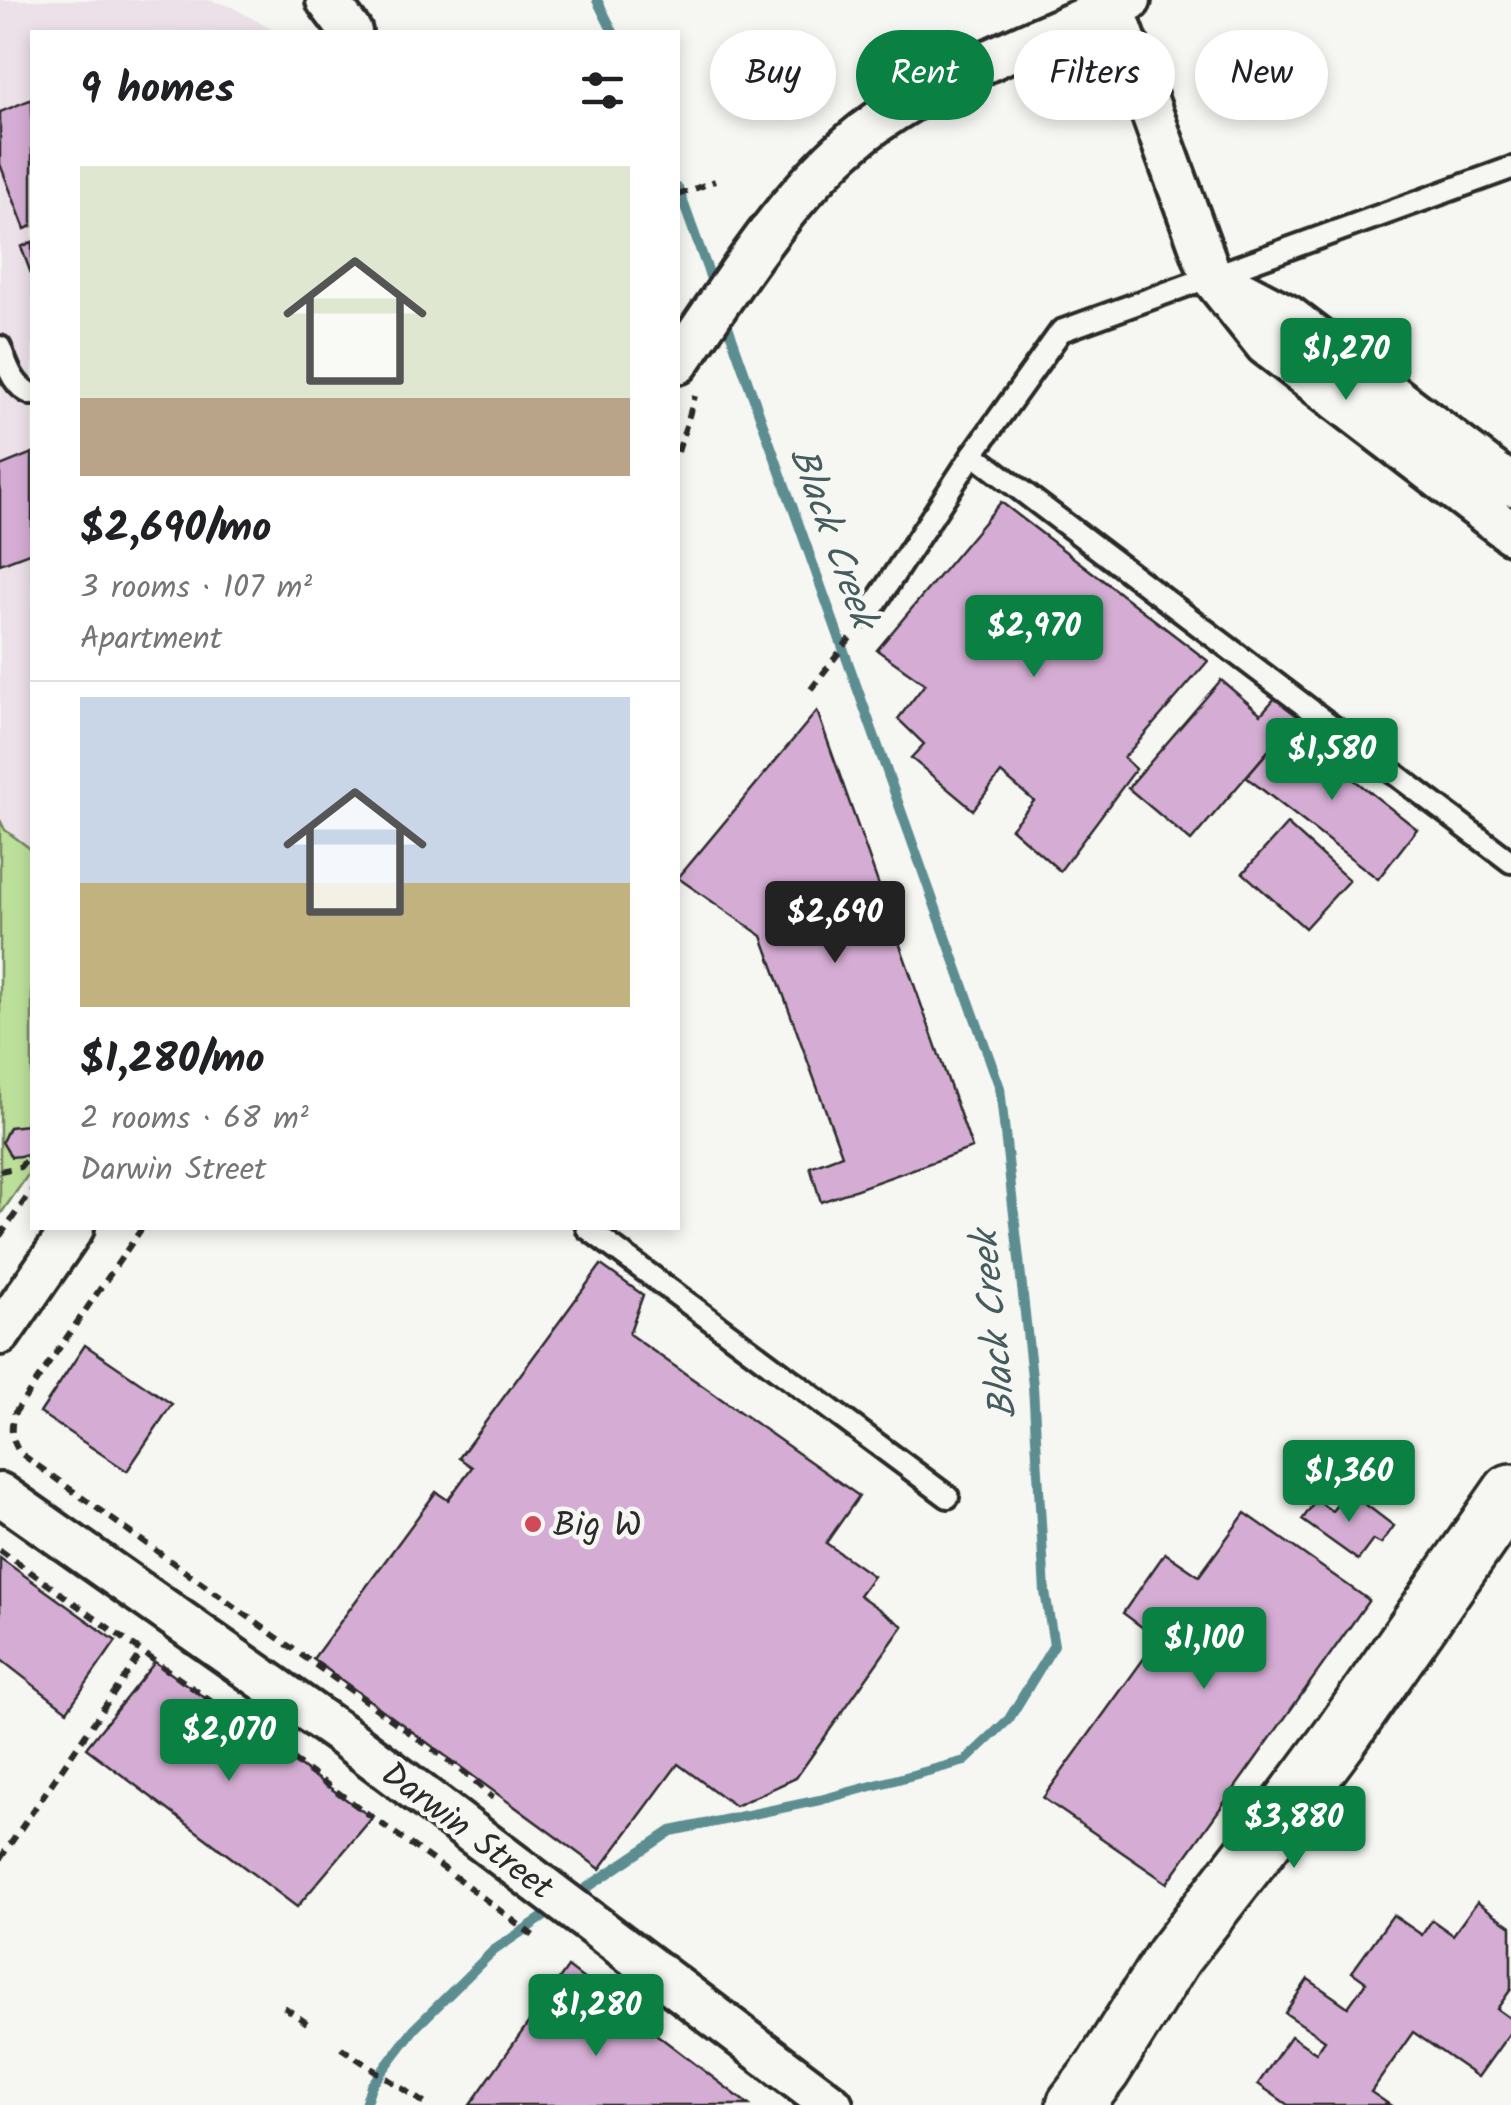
<!DOCTYPE html>
<meta charset="utf-8">
<style>
:root{--surface:#fff;--page:#f6f6f6;--text:#202124;--muted:#757577;--line:#e0e0e0;--accent:#0b8043}
body{margin:0;font-family:Kalam,sans-serif;background:var(--page);color:var(--text);height:100vh;display:flex;flex-direction:column;font-size:38px;white-space:nowrap}
*{box-sizing:border-box;margin:0}
p{font-size:32px;color:var(--muted)}
.icon{flex:none;width:55px;height:55px;fill:none;stroke:currentColor;stroke-width:2;stroke-linecap:round;stroke-linejoin:round}
.map{position:relative;flex:1;overflow:hidden}
.side{position:absolute;left:30px;top:30px;width:650px;height:1200px;display:flex;flex-direction:column;background:var(--surface);border-radius:0px;box-shadow:0 5px 15px #0003}
.side>*{flex:none}
.guide{position:absolute;left:710px;top:30px;width:650px;height:90px;display:flex;gap:20px}
.price{position:absolute;translate:-50% -85px;padding:0 22px;border-radius:10px;background:var(--accent);color:#fff;font-size:32px;line-height:65px;filter:drop-shadow(0 2px 5px #0008)}
.price::after{content:'';position:absolute;left:50%;top:60px;width:30px;height:22px;margin-left:-15px;background:inherit;clip-path:polygon(0 0,100% 0,50% 100%)}
.price.on{background:#222;color:#fff}
ul{padding:0;list-style:none}
li{display:grid;align-content:center;gap:20px;height:530px;padding:0 50px}
li+li{border-top:2px solid var(--line)}
li span{display:grid;place-items:center;height:310px;border-radius:0px;color:#555}
li>.icon{margin-inline-start:auto}
span .icon{width:180px;height:180px;fill:#fffc;stroke-width:1}
li b{font-size:42px}
h2{display:flex;justify-content:space-between;align-items:center;height:120px;padding:0 50px;font-size:42px}
.tag{padding:0 35px;border-radius:45px;background:var(--surface);box-shadow:0 5px 15px #0003;font-size:35px;line-height:90px}
.tag.on{background:var(--accent);color:#fff}
.map>svg:first-child{display:block}
.built{fill:#ece0e9}
.green{fill:#bce09a;stroke:#748662;stroke-width:2.5}
.lines{fill:none;stroke-linecap:round;stroke-linejoin:round}
.stream{stroke:#5c8d90;stroke-width:10}
.building{fill:#d5add4;stroke:#2b2b2b;stroke-width:2.5}
.service-casing{stroke:#2b2b2b;stroke-width:28}
.minor-casing{stroke:#2b2b2b;stroke-width:48}
.secondary-casing{stroke:#2b2b2b;stroke-width:62}
.path{stroke:#2b2b2b;stroke-width:6;stroke-dasharray:10 8;stroke-linecap:butt}
.service{stroke:#f6f6f2;stroke-width:20}
.minor{stroke:#f6f6f2;stroke-width:40}
.secondary{stroke:#f6f6f2;stroke-width:55}
.poi-dot{fill:#d1495b;stroke:#f6f6f2;stroke-width:4}
.labels{text-anchor:middle;stroke-width:9;stroke-linejoin:round;paint-order:stroke}
.poi-label{font-size:35px;fill:#2b2b2b;stroke:#f6f6f2;text-anchor:start}
.street-label{font-size:35px;fill:#2b2b2b;stroke:#f6f6f2}
.water-label{font-size:38px;font-style:italic;fill:#445c5e;stroke:#f6f6f2}
</style>
<div class="map">
<svg width="1511" height="2105" viewBox="0 0 1511 2105">
<rect width="100%" height="100%" fill="#f6f6f2"/>
<filter id="ink" filterUnits="userSpaceOnUse"><feTurbulence type="fractalNoise" baseFrequency=".01" numOctaves="2"/><feDisplacementMap in="SourceGraphic" scale="20" xChannelSelector="R" yChannelSelector="G"/><feConvolveMatrix kernelMatrix="1 2 1 2 8 2 1 2 1" color-interpolation-filters="sRGB"/></filter>
<g filter="url(#ink)">
<path class="built" d="M0,0H208L230,6L271,29L272,32H32V850L5,830L0,820Z"/>
<path class="green" d="M0,820L5,830L32,850V1169L0,1215Z"/>
<g class="lines">
<g class="stream">
<path d="M597,0L613,32"/>
<path d="M678,188L715,290"/>
<path d="M573,1897L671,1831L820,1800L965,1761L1009,1719L1054,1645L1045,1592L1033,1386L1000,1088L724,315"/>
<path d="M365,2105L371,2086L414,2029L493,1951L555,1909"/>
</g>
</g>
<g class="building">
<path d="M32,99V226L25,229L0,164V112Z"/>
<path d="M32,242V276L21,247Z"/>
<path d="M32,453V552L0,564V466Z"/>
<path d="M1001,502L1208,661L1124,758L1136,769L1060,871L1011,828L1034,801L1001,773L973,810L911,758L924,744L898,719L925,684L877,650Z"/>
<path d="M1221,680L1261,714L1276,697L1298,716L1191,841L1128,788Z"/>
<path d="M817,711L972,1148L821,1202L810,1167L842,1155L762,936L678,878Z"/>
<path d="M1288,728L1417,829L1378,879L1246,777Z"/>
<path d="M1287,824L1349,880L1305,928L1243,873Z"/>
<path d="M28,1125L32,1132V1149L30,1155L11,1157L2,1142L9,1127Z"/>
<path d="M601,1265L643,1295L629,1334L859,1496L826,1543L873,1576L859,1595L903,1626L796,1778L735,1806L678,1764L600,1869L313,1659L436,1492L448,1500L472,1467L459,1458Z"/>
<path d="M85,1345L172,1404L127,1471L40,1413Z"/>
<path d="M1348,1491L1394,1526L1381,1544L1373,1540L1358,1560L1302,1520L1316,1500L1332,1511Z"/>
<path d="M1245,1513L1369,1600L1167,1883L1043,1798L1158,1639L1123,1613L1165,1553L1199,1576Z"/>
<path d="M0,1558L116,1641L67,1711L0,1659Z"/>
<path d="M155,1662L372,1818L297,1907L86,1748Z"/>
<path d="M1477,1902L1511,1926V1989L1497,2009L1511,2019V2031L1478,2077L1413,2032L1371,2092L1390,2105H1288L1258,2084L1291,2036L1316,2053L1325,2040L1285,2013L1308,1979L1348,2007L1366,1982L1352,1972L1393,1915L1422,1935L1432,1920L1453,1935Z"/>
<path d="M568,1967L749,2105H470Z"/>
</g>
<g class="lines">
<defs>
<g id="service">
<path d="M0,347C7,365 13,387 32,394"/>
<path d="M973,454L1511,862"/>
<path d="M867,616L973,454L1061,331L1511,168"/>
<path d="M587,1228L948,1497"/>
</g>
<g id="minor">
<path d="M327,0L351,32"/>
<path d="M1113,6L1211,276L1266,345L1511,533"/>
<path d="M1223,282L1288,316L1511,485"/>
<path d="M678,363C732,285 788,192 864,132C904,101 951,78 996,57C1040,37 1085,18 1130,0"/>
<path d="M0,1334L73,1228"/>
<path d="M0,1494L341,1734L832,2105"/>
</g>
<path id="secondary" d="M1075,2105L1102,2070L1173,1957L1270,1832L1339,1739L1511,1492"/>
</defs>
<use href="#service" class="service-casing"/>
<use href="#minor" class="minor-casing"/>
<use href="#secondary" class="secondary-casing"/>
<g class="path">
<path d="M678,195L715,181"/>
<path d="M678,452L695,396"/>
<path d="M811,689L851,637"/>
<path d="M0,1171L20,1167L27,1159L32,1162"/>
<path d="M142,1228L14,1414C10,1430 11,1439 20,1453L459,1768L493,1798"/>
<path d="M0,1236L32,1190"/>
<path d="M0,1550L449,1872L539,1940"/>
<path d="M0,1859L142,1652"/>
<path d="M284,2007L311,2026"/>
<path d="M341,2048L427,2105"/>
</g>
<use href="#service" class="service"/>
<use href="#minor" class="minor"/>
<use href="#secondary" class="secondary"/>
</g>
</g>
<circle class="poi-dot" cx="533" cy="1524" r="10"/>
<g class="labels">
<g class="poi-label">
<text x="553" y="1536">Big W</text>
</g>
<g class="street-label">
<text transform="translate(468 1830) rotate(37)" y="12">Darwin Street</text>
</g>
<g class="water-label">
<text transform="translate(834 537) rotate(70)" y="13">Black Creek</text>
<text transform="translate(993 1325) rotate(-96)" y="13">Black Creek</text>
</g>
</g>
</svg>
<b class="price" style="left:1346px;top:403px">$1,270</b>
<b class="price" style="left:1034px;top:680px">$2,970</b>
<b class="price" style="left:1332px;top:803px">$1,580</b>
<b class="price on" style="left:835px;top:966px">$2,690</b>
<b class="price" style="left:1349px;top:1525px">$1,360</b>
<b class="price" style="left:1204px;top:1692px">$1,100</b>
<b class="price" style="left:229px;top:1784px">$2,070</b>
<b class="price" style="left:1294px;top:1871px">$3,880</b>
<b class="price" style="left:596px;top:2059px">$1,280</b>
<div class="guide">
<a class="tag">Buy</a>
<a class="tag on">Rent</a>
<a class="tag">Filters</a>
<a class="tag">New</a>
</div>
<section class="side">
<h2>9 homes<svg class="icon" aria-label="filters" viewBox="0 0 24 24"><path d="M4 7h16M4 17h16"/><circle cx="9" cy="7" r="2"/><circle cx="15" cy="17" r="2"/></svg></h2>
<ul>
<li><span style="background:linear-gradient(#dfe7d0 75%,#b9a48a 0)"><svg class="icon" aria-label="home" viewBox="0 0 24 24"><path d="M3 11l9-7 9 7M6 9v11h12V9"/></svg></span><div><b>$2,690/mo</b><p>3 rooms · 107 m²</p><p>Apartment</p></div></li>
<li><span style="background:linear-gradient(#c9d6e8 60%,#c2b280 0)"><svg class="icon" aria-label="home" viewBox="0 0 24 24"><path d="M3 11l9-7 9 7M6 9v11h12V9"/></svg></span><div><b>$1,280/mo</b><p>2 rooms · 68 m²</p><p>Darwin Street</p></div></li>
</ul>
</section>
</div>
